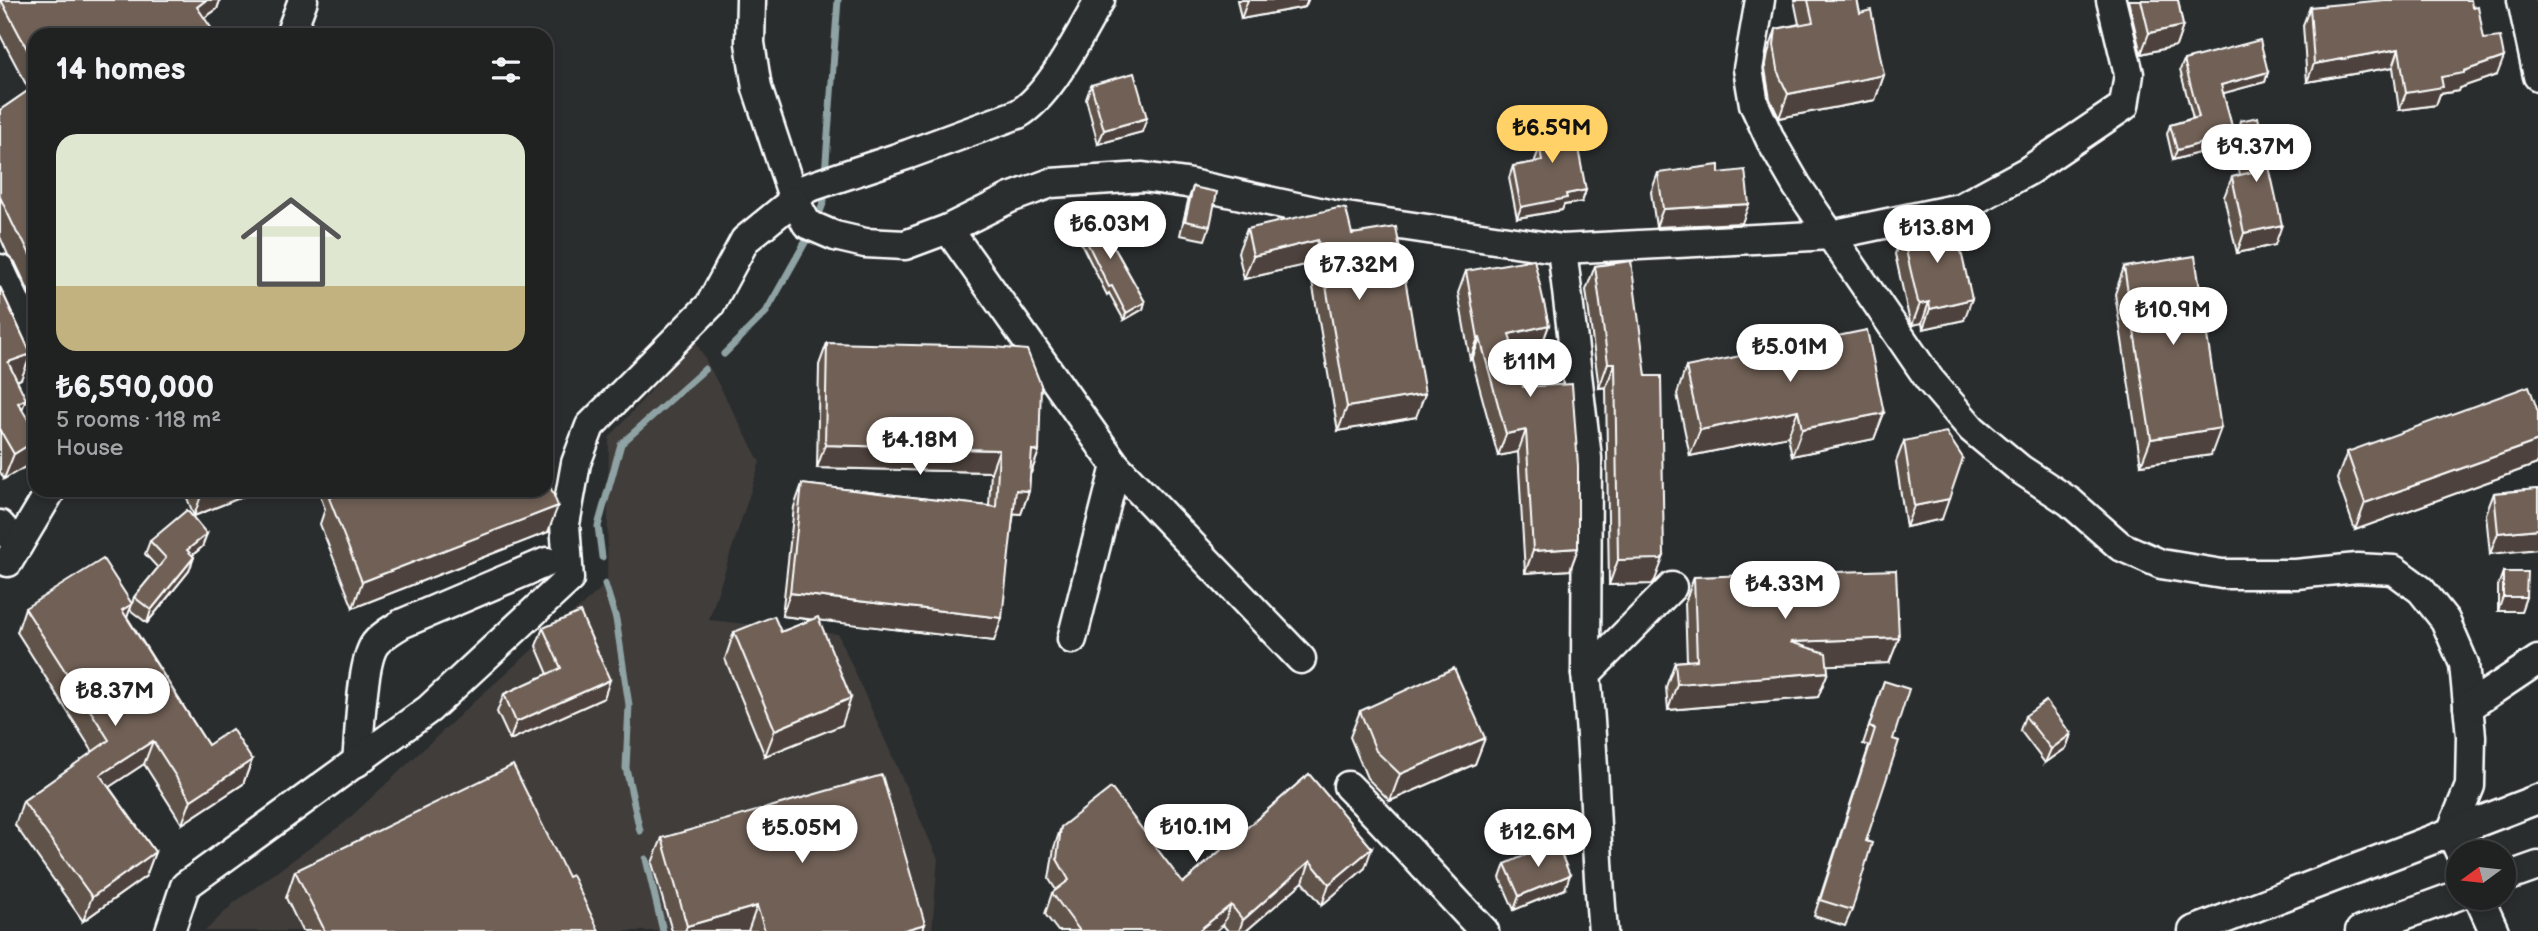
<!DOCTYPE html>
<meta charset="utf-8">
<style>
:root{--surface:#202222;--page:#2d2f2f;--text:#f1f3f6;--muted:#a2a4a5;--line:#3d3f40;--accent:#ffd166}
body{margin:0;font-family:"Balsamiq Sans",sans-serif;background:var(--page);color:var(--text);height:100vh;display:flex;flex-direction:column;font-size:26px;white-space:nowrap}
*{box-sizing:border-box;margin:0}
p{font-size:23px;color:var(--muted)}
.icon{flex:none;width:38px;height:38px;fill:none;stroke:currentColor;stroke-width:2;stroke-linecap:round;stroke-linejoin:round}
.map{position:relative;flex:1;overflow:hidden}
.details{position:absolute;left:28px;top:28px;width:525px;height:469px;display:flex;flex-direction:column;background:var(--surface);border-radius:21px;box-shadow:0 4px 10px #0003,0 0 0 2px var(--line)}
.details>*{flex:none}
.needle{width:46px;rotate:255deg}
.controls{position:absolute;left:2446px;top:840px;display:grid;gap:14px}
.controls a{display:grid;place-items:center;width:70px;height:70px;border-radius:50%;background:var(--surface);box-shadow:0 4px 10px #0003,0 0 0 2px var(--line);font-size:35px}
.price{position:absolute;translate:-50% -60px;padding:0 16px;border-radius:24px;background:#fff;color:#222;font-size:23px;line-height:46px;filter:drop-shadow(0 2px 4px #0008)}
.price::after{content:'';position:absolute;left:50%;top:42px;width:21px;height:16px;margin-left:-10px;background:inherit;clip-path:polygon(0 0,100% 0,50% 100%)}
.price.selected{background:var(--accent);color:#111}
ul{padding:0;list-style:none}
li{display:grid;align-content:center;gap:14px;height:371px;padding:0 28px}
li+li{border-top:2px solid var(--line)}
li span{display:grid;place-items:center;height:217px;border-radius:21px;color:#555}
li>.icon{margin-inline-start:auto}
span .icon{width:126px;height:126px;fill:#fffc;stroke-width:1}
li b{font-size:30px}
h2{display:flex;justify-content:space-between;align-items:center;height:84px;padding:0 28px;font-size:30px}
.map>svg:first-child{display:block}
.built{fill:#3f3c3a}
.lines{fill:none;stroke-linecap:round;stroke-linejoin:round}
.stream{stroke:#8fa2a4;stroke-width:7}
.minor-casing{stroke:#fff;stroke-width:33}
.minor{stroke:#2a2d2e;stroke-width:28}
.wall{fill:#60534a;stroke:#fff;stroke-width:2}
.shaded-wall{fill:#4e433c;stroke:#fff;stroke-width:2}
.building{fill:#706056;stroke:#fff;stroke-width:2}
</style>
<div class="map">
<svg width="2538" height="931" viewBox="0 0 2538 931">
<rect width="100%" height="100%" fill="#2a2d2e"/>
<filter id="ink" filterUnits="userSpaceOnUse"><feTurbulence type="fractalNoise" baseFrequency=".0143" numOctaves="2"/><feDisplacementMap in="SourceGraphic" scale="14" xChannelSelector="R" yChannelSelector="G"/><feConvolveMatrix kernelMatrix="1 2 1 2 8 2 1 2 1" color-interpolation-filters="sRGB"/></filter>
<g filter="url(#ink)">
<path class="built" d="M695,340L760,462L709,620L838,634L938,859L932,931H205L235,902L344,823L477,699L607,583L609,438Z"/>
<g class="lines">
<g class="stream">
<path d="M825,174L838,0"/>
<path d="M817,220L824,201"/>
<path d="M724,354L766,312L807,239"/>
<path d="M602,557L598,526L621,444L705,369"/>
<path d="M605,584L616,619L629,705L626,768L640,831"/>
<path d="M646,859L663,931"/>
</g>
<defs>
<g id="minor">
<path d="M751,0L750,43L757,88L794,200L807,188L909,154L1018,114C1051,95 1080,33 1100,0"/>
<path d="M1760,0L1748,69L1754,104L1771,141L1797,186L1929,379L1972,429L2020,469L2070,502L2120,546L2161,564L2222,574H2296L2357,568L2394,570L2421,590L2445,620L2464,664L2471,736L2470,786L2451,832L2460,852"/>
<path d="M2522,0L2538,76"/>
<path d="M290,35L303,0"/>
<path d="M948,229L1116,466L1072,639"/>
<path d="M1562,249L1587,458L1586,674"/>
<path d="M0,269L35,344"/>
<path d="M1116,466L1301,659"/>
<path d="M0,525L18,545"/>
<path d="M8,562L51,490"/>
<path d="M2468,707L2538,660"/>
<path d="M357,762C360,735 361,663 375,644C382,635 392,630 401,624L547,562"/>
<path d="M1348,786C1395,833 1438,883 1484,931"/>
<path d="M2504,878L2538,866"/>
<path d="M2479,898L2494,931"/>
<path d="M170,931L185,886L429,709L569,579L565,524L576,463L590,426L710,305L745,240L794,200L807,224L835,236L865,243L905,245L948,229L1010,198L1051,183L1143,177L1186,183L1333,215L1562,249L1831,235L1960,208L2028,171L2124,106L2129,74L2111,0"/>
<path d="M1603,931C1595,846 1595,760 1586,674L1672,587"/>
<path d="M2193,931L2538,799"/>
<path d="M2360,931L2459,895"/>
</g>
</defs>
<use href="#minor" class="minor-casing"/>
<use href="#minor" class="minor"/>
</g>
<g class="wall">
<path d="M0,0H220L217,9L204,18L35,35V305L15,262L8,255L0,237V110L29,90L0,35Z"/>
<path d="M1237,0H1308L1305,7L1241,19Z"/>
<path d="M1794,0H1857L1860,13L1884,75L1875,100L1779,118L1770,99L1765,69L1768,53L1776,29L1799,24Z"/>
<path d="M2128,0H2178L2183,26L2176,46L2141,54Z"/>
<path d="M2310,7H2472L2497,75L2459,88L2458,91L2440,94L2436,105L2399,110L2393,67L2307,82L2303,25Z"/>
<path d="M2184,60L2268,72L2265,82L2223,93L2234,134L2231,144L2173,160L2167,134L2170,125L2193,118L2180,70Z"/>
<path d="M1091,85L1142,132L1098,144L1086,99Z"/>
<path d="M1539,119L1586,190L1582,202L1564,205L1562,210L1517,218L1509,178L1513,166L1536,162L1535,160L1539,150L1535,130Z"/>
<path d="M2240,121L2275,245L2237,253L2224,197L2232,177L2240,175L2233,141Z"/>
<path d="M1658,173H1719L1742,223L1656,227L1651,192Z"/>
<path d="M1193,187L1210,226L1205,240L1180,235L1188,201Z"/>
<path d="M1082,212L1110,240L1145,302L1143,309L1124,320L1109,293L1107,295L1078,237L1081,230L1083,229L1079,219Z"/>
<path d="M1247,229L1352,234L1416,417L1338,431L1309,264L1244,279L1238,252Z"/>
<path d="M1902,233L1964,320L1923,329L1922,323L1912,325L1910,322L1895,254Z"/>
<path d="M1631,261L1655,580L1652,584L1609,585L1606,387L1599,388L1586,290L1595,266Z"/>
<path d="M2124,267L2211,455L2141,465L2115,294Z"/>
<path d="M1466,271L1549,325L1541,347L1514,353L1523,387L1578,548L1570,570L1525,573L1518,452L1498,456L1472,360H1470L1458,293Z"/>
<path d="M0,287L31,354L21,379L17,381L30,464L4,479L0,472Z"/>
<path d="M827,343L1039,451L1031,473H1030L1029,491L1021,514L1014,513L994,641L819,620L842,725L765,756L725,659L734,632H781L812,620L782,616L794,507L802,484L989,506L991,472L817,468L819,365Z"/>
<path d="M1686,367L1884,413L1874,439L1792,456L1788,436L1690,456L1677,394Z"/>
<path d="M2538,412L2537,464L2355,530L2337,479L2347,452Z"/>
<path d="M1904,441L1942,519L1906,527L1896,462Z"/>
<path d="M2538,489L2490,554L2486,514L2494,493Z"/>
<path d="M184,490H260L194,516Z"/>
<path d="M318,490H546L548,532L353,608L320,524L325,509Z"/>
<path d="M150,541L202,547L192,556L194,557L189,571L147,623L130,610L134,597L158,568L145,554Z"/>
<path d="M2503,572L2526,597L2521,611H2498V586Z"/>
<path d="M1694,577L1899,638L1889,663L1827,665L1828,672L1818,697L1668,710L1666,687L1675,662L1687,661L1685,603Z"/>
<path d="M132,604L127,617L208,745L252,760L243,784L182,824L144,764L109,787L155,852L146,876L83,921L15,825L23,801L93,752L17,632L25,608Z"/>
<path d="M543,628L604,698L510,740L497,712L504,694L548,674L536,646Z"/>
<path d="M1884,681L1893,739L1866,841L1852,910L1845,926L1814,916L1869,746L1863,744Z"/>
<path d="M1360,711L1485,738L1475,764L1390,801L1367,778L1350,737Z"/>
<path d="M2025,716L2071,734L2066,748L2045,763L2020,730Z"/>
<path d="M1309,774L1365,868L1322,905L1303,882L1246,931H1228L1223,925L1216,931H1058L1045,914L1052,893L1056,890L1049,879L1054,848L1061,827L1183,883Z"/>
<path d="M662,838L925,924L922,931H672L652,863Z"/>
<path d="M1505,864L1565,889L1514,910L1500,878Z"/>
<path d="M295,871L568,877L599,931H302L286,898Z"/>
</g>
<g class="shaded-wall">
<path d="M206,0H220L217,9L188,29L197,7Z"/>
<path d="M1248,0H1308L1305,7L1241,19Z"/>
<path d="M2183,26L2176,46L2141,54L2149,33Z"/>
<path d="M2399,49L2393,67L2307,82L2314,64Z"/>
<path d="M2504,57L2497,75L2459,88L2458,91L2440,94L2436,105L2399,110L2406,93L2441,77L2464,71Z"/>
<path d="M2268,72L2265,82L2217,95L2221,85Z"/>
<path d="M1884,75L1875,100L1779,118L1788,94Z"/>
<path d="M1147,118L1142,132L1098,144L1104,130Z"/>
<path d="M2234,134L2231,144L2173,160L2177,150Z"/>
<path d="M1586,190L1582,202L1564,205L1562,210L1517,218L1521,207L1566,194Z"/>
<path d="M1749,204L1742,223L1656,227L1663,209Z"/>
<path d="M2282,225L2275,245L2237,253L2244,233Z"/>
<path d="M1318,240L1309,264L1244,279L1253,256Z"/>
<path d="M1972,299L1964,320L1923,329L1930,309Z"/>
<path d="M1145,302L1143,309L1124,320L1126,313Z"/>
<path d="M1929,302L1922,323L1912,325L1920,304Z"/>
<path d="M1549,325L1541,347L1501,356L1509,334Z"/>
<path d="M1478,338H1480L1472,360H1470Z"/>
<path d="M31,354L21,379L0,386L8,362Z"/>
<path d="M1608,363H1615L1606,387L1599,388Z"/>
<path d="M1425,394L1416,417L1338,431L1347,407Z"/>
<path d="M26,399L17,424L18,403Z"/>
<path d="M1798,410L1788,436L1690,456L1700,430Z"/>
<path d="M1884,413L1874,439L1792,456L1802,429Z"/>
<path d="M2221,428L2211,455L2141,465L2151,439Z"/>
<path d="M1526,430L1518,452L1498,456L1506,434Z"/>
<path d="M35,441V450L30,464L4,479L14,454Z"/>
<path d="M2538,441L2537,464L2355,530L2365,503Z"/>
<path d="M825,445L999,450L991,472L817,468Z"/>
<path d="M1032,450L1039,451L1031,473H1023Z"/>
<path d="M203,490H260L194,516Z"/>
<path d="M1016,490L1029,491L1021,514L1008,513Z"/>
<path d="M1949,499L1942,519L1906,527L1914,506Z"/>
<path d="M558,506L548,532L353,608L362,582Z"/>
<path d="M2538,529V549L2490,554L2498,533Z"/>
<path d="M207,534L202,547L183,563L187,550Z"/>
<path d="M1578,548L1570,570L1525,573L1533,551Z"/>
<path d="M1664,556L1655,580L1652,584L1609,585L1618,560Z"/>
<path d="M194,557L189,571L147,623L151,610Z"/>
<path d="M790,593L1002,618L994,641L782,616Z"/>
<path d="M2503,597H2526L2521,611H2498Z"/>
<path d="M132,604L123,628L122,610Z"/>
<path d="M1899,638L1889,663L1781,667L1790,642Z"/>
<path d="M1828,672L1818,697L1668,710L1677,684Z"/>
<path d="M610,680L604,698L510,740L516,722Z"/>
<path d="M851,698L842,725L765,756L775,730Z"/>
<path d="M2071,734L2066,748L2045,763L2051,749Z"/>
<path d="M1485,738L1475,764L1390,801L1400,774Z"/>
<path d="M153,741L144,764L91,799L100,775Z"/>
<path d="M252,760L243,784L182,824L191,800Z"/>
<path d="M1372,848L1365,868L1322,905L1329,884Z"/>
<path d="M155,852L146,876L83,921L92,897Z"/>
<path d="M1310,861L1303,882L1246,931H1239L1243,920Z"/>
<path d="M1570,875L1565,889L1514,910L1519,896Z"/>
<path d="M1231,905L1223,925L1216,931H1198Z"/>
<path d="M757,906L748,931H685L687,926Z"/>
<path d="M925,924L922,931H901Z"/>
</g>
<g class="building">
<path d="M1,0H206L197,7L216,35H35V64Z"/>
<path d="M1808,0H1857L1860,13L1871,10L1884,75L1788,94L1779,75L1774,45L1776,29L1813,22Z"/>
<path d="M2141,0H2178L2183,26L2149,33Z"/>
<path d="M2385,0H2471L2472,7L2478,6L2484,39L2500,37L2504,57L2464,71V73L2441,77L2443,87L2406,93L2399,49L2314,64L2310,7Z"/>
<path d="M2260,40L2268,72L2221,85L2234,134L2177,150L2170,125L2199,117L2184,60Z"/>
<path d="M1134,73L1147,118L1104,130L1091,85Z"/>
<path d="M35,86V265L23,240L17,233L0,197V110Z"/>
<path d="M1571,112L1586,190L1566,194L1567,198L1521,207L1513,166L1542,161L1540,148L1545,147L1539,119Z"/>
<path d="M2258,117L2282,225L2244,233L2232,177L2252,172L2240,121Z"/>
<path d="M1719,165V173L1745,170L1749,204L1663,209L1658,173Z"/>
<path d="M1193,187L1217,192L1210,226L1185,221Z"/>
<path d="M1099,207L1110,240L1145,302L1126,313L1112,286L1109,287L1081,230L1087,227L1082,212Z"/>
<path d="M1338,208L1346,209L1352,234L1396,227L1425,394L1347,407L1318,240L1253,256L1247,229Z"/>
<path d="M1954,221L1972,299L1930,309L1929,302L1920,304L1918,302L1902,233Z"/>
<path d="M2195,256L2221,428L2151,439L2124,267Z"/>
<path d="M1534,259L1549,325L1509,334L1523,387L1572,384L1578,466V548L1533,551L1526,430L1506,434L1480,338H1478L1466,271Z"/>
<path d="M1631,261L1646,376H1661L1664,556L1661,559L1618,560L1615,363H1608L1595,266Z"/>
<path d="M0,287L31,354L8,362L26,399L18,403L35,431V441L14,454L0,430Z"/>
<path d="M1867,330L1884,413L1802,429L1798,410L1700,430L1686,367Z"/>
<path d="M827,343L995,347L1027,350L1041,385L1039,451L1032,450L1029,491L1016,490L1002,618L790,593L802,484L996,507L999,450L825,445Z"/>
<path d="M2529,386L2538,412V441L2365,503L2347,452Z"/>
<path d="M1946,432L1963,458L1949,499L1914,506L1904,441Z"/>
<path d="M546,476L558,506L362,582L329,498L339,494L338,490H546Z"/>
<path d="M2538,489V529L2498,533L2494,493Z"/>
<path d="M187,510L207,534L187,550L194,557L151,610L134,597L166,558L150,541Z"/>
<path d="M103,559L132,604L122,610L208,745L232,729L252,760L191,800L153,741L100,775L155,852L92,897L23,801L109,740L25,608Z"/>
<path d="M1896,570L1899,638L1790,642L1826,653L1828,672L1677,684L1675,662L1697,660L1694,577Z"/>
<path d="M2503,572H2527L2526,597H2503Z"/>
<path d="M580,612L610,680L516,722L504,694L561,668L543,628Z"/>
<path d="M774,616L781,632L818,617L851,698L775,730L734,632Z"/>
<path d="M1454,668L1485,738L1400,774L1376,751L1360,711Z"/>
<path d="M1884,681L1909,689L1893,739L1899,741L1866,841L1872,843L1852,910L1820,900L1875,729L1869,727Z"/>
<path d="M2046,701L2071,734L2051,749L2025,716Z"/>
<path d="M513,765L568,877L572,875L599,931H325L295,871Z"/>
<path d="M1309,774L1372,848L1329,884L1310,861L1243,920L1231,905L1198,931H1080L1052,893L1069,880L1057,859L1061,827L1111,788L1183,883Z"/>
<path d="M882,775L925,924L901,931H765L757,906L687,926L662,838Z"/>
<path d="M1556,842L1570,875L1519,896L1505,864Z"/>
</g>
</g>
</svg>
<div class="controls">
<a><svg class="needle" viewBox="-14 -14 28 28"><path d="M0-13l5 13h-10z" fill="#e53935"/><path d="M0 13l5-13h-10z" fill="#a2a4a5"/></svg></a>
</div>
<b class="price selected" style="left:1552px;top:165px">₺6.59M</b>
<b class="price" style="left:2256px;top:184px">₺9.37M</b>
<b class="price" style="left:1110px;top:261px">₺6.03M</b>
<b class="price" style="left:1937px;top:265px">₺13.8M</b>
<b class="price" style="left:1359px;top:302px">₺7.32M</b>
<b class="price" style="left:2173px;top:347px">₺10.9M</b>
<b class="price" style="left:1790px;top:384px">₺5.01M</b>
<b class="price" style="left:1530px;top:399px">₺11M</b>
<b class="price" style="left:920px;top:477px">₺4.18M</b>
<b class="price" style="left:1785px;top:621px">₺4.33M</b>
<b class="price" style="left:115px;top:728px">₺8.37M</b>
<b class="price" style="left:1196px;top:864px">₺10.1M</b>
<b class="price" style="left:802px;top:865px">₺5.05M</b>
<b class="price" style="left:1538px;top:869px">₺12.6M</b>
<section class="details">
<h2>14 homes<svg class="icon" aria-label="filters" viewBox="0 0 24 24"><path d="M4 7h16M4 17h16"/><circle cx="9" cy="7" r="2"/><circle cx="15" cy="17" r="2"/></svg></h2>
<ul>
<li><span style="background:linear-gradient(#dfe7d0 70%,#c2b280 0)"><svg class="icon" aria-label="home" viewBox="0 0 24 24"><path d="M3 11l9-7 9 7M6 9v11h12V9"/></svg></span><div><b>₺6,590,000</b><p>5 rooms · 118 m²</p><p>House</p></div></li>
</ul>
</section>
</div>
